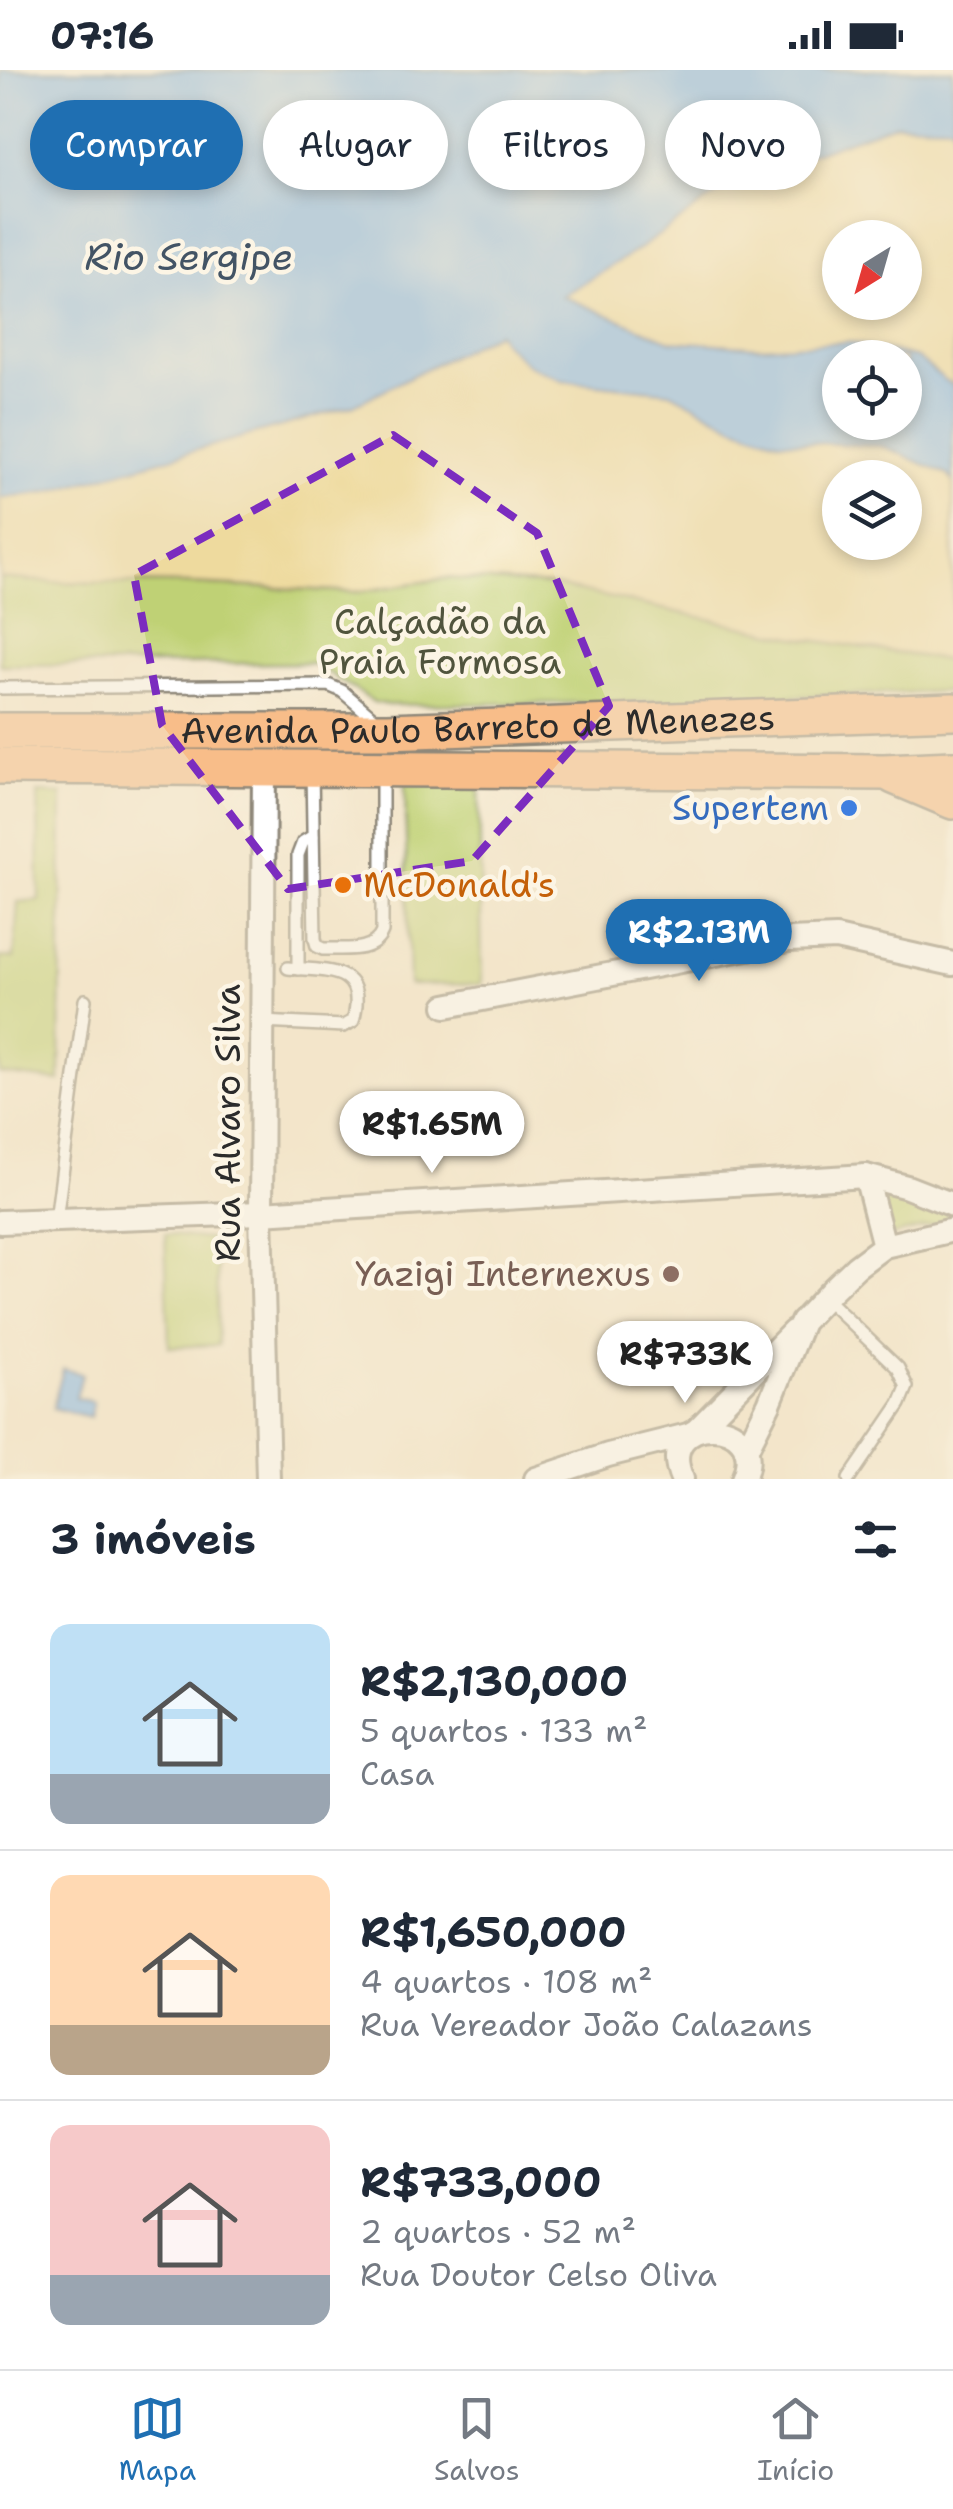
<!DOCTYPE html>
<html lang="pt">
<meta charset="utf-8">
<style>
:root{--surface:#fff;--page:#f6f6f7;--text:#1f2937;--muted:#747a83;--line:#e0e1e3;--accent:#1f6fb2}
body{margin:0;font-family:"Shantell Sans",sans-serif;background:var(--page);color:var(--text);height:100vh;display:flex;flex-direction:column;font-size:38px;white-space:nowrap}
*{box-sizing:border-box;margin:0}
p{font-size:32px;color:var(--muted)}
.icon{flex:none;width:55px;height:55px;fill:none;stroke:currentColor;stroke-width:2;stroke-linecap:round;stroke-linejoin:round}
.map{position:relative;height:1409px;overflow:hidden}
.panel{display:flex;flex-direction:column;background:var(--surface);flex:1}
.panel>*{flex:none}
.banner{position:absolute;left:30px;top:30px;width:895px;height:90px;display:flex;gap:20px}
.needle{width:65px;rotate:217deg}
.tools{position:absolute;left:822px;top:150px;display:grid;gap:20px}
.tools a{display:grid;place-items:center;width:100px;height:100px;border-radius:50%;background:var(--surface);box-shadow:0 5px 15px #0003;font-size:50px}
.price{position:absolute;translate:-50% -85px;padding:0 22px;border-radius:35px;background:#fff;color:#222;font-size:32px;line-height:65px;filter:drop-shadow(0 2px 5px #0008)}
.price::after{content:'';position:absolute;left:50%;top:60px;width:30px;height:22px;margin-left:-15px;background:inherit;clip-path:polygon(0 0,100% 0,50% 100%)}
.price.current{background:var(--accent);color:#fff}
ul{padding:0;list-style:none}
li{display:flex;align-items:center;gap:30px;height:250px;padding:0 50px}
li+li{border-top:2px solid var(--line)}
li span{display:grid;place-items:center;flex:none;width:280px;height:200px;border-radius:20px;color:#555}
li>.icon{margin-inline-start:auto}
span .icon{width:120px;height:120px;fill:#fffc;stroke-width:1}
li b{font-size:42px}
h2{display:flex;justify-content:space-between;align-items:center;height:120px;padding:0 50px;font-size:42px}
.tag{padding:0 35px;border-radius:45px;background:var(--surface);box-shadow:0 5px 15px #0003;font-size:35px;line-height:90px}
.tag.current{background:var(--accent);color:#fff}
.status{display:flex;justify-content:space-between;align-items:center;height:70px;padding:0 50px;background:var(--surface);direction:ltr}
.status svg{height:28px;fill:currentColor}
.dock{display:flex;justify-content:space-around;align-items:center;height:140px;border-top:2px solid var(--line);background:var(--surface);font-size:28px;color:var(--muted)}
.dock a{display:grid;justify-items:center;gap:5px}
.dock .current{color:var(--accent)}
.map>svg:first-child{display:block}
.green{fill:#bfd174;stroke:#757e50;stroke-width:2.5}
.sand{fill:#eeda9e;stroke:#8c8264;stroke-width:2.5;fill-rule:evenodd}
.water{fill:#7cb4ec;stroke:#54708c;stroke-width:2.5;fill-rule:evenodd}
.lines{fill:none;stroke-linecap:round;stroke-linejoin:round}
.service-casing{stroke:#8f887a;stroke-width:16}
.minor-casing{stroke:#8f887a;stroke-width:28}
.primary-casing{stroke:#8f887a;stroke-width:40}
.service{stroke:#fff;stroke-width:11}
.minor{stroke:#fff;stroke-width:22}
.primary{stroke:#f8bd89;stroke-width:35}
.marked{fill:none;stroke:#7b2cbf;stroke-width:8;stroke-dasharray:20 12;stroke-linejoin:round}
.shop-dot{fill:#3f7fe0;stroke:#fcf5e5;stroke-width:4}
.food-dot{fill:#e8710a;stroke:#fcf5e5;stroke-width:4}
.education-dot{fill:#8d6e63;stroke:#fcf5e5;stroke-width:4}
.labels{text-anchor:middle;stroke-width:9;stroke-linejoin:round;paint-order:stroke}
.park-label{font-size:35px;fill:#50543d;stroke:#fcf5e5}
.street-label{font-size:35px;fill:#2b2b2b;stroke:#fcf5e5}
.shop-label{font-size:35px;fill:#366cbe;stroke:#fcf5e5;text-anchor:end}
.food-label{font-size:35px;fill:#c56008;stroke:#fcf5e5;text-anchor:start}
.education-label{font-size:35px;fill:#785e54;stroke:#fcf5e5;text-anchor:end}
.water-label{font-size:38px;font-style:italic;fill:#435465;stroke:#fcf5e5}
</style>
<div class="status"><b>07:16</b><svg viewBox="0 0 49 12"><path d="M0 12V9h3v3zM5 12V6h3v6zM10 12V3h3v9zM15 12V0h3v12zM26 1h20v11H26zM47 4h2v5h-2z"/></svg></div>
<div class="map">
<svg width="953" height="1409" viewBox="0 0 953 1409">
<rect width="100%" height="100%" fill="#fcf5e5"/>
<filter id="ink" filterUnits="userSpaceOnUse"><feTurbulence type="fractalNoise" baseFrequency=".01" numOctaves="2"/><feDisplacementMap in="SourceGraphic" scale="20" xChannelSelector="R" yChannelSelector="G"/><feConvolveMatrix kernelMatrix="1 2 1 2 8 2 1 2 1" color-interpolation-filters="sRGB"/></filter>
<filter id="wash" filterUnits="userSpaceOnUse"><feTurbulence type="fractalNoise" baseFrequency=".0048" numOctaves="4" result="noise"/><feDisplacementMap in="SourceGraphic" scale="40" xChannelSelector="R" yChannelSelector="G"/><feGaussianBlur stdDeviation="2.25" result="paint"/><feColorMatrix in="noise" values="0 0 0 0 0 0 0 0 0 0 0 0 0 0 0 0 0 1.4 0 .05"/><feComposite in="paint" operator="in"/></filter>
<g filter="url(#wash)">
<rect width="100%" height="100%" fill="#f3e5ca"/>
<g class="green">
<path d="M0,508L51,512L190,514L358,522L447,508L552,515L792,567L953,591V621L637,632L388,635L374,632L313,593L0,595Z"/>
<path d="M479,712L482,914L409,915L405,713Z"/>
<path d="M38,723L62,724L60,1011L0,1004V887L14,888L18,832L39,830Z"/>
<path d="M879,1116L953,1142V1151L890,1166Z"/>
<path d="M165,1164L216,1170L218,1275L169,1277Z"/>
</g>
<g class="sand">
<path d="M897,53L953,55V316L917,288L848,272L761,277L671,271L561,226L636,181L737,110ZM840,168H905V232H840Z"/>
<path d="M499,262L562,310L670,322L735,356L780,371L882,376L948,405L953,411V591L792,567L552,515L447,508L358,522L190,514L51,512L0,508V428L48,422L352,336ZM840,408H905V472H840Z"/>
</g>
<g class="water">
<path d="M0,0H953V55L897,53L737,110L636,181L562,226L671,271L761,277L848,272L917,288L953,316V411L948,405L882,376L780,371L735,356L670,322L562,310L528,295L502,271L498,262L352,336L47,422L0,428ZM840,288H905V352H840Z"/>
<path d="M63,1299L82,1304L76,1328L93,1332L90,1347L53,1338Z"/>
</g>
</g>
<g filter="url(#ink)">
<g class="lines">
<defs>
<g id="service">
<path d="M0,618L328,615L342,621L378,652"/>
<path d="M312,701L315,869L317,876L323,879C344,878 373,884 382,862V705"/>
<path d="M298,899V785L303,772L313,766"/>
<path d="M262,952L344,956L353,951C368,897 329,901 288,898"/>
<path d="M56,1150L85,930"/>
<path d="M825,1228L898,1298L907,1317L900,1334L849,1409"/>
</g>
<g id="minor">
<path d="M264,697L261,1143L268,1409"/>
<path d="M446,936L789,870L836,868L953,894"/>
<path d="M866,1106L884,1176"/>
<path d="M0,1152L261,1143L866,1106L907,1117L953,1135"/>
<path d="M697,1360L793,1262"/>
<path d="M746,1380L769,1334L802,1252L832,1220L856,1197L884,1176L953,1160"/>
<path d="M536,1409L608,1385L688,1365"/>
<path d="M682,1409C652,1341 772,1341 743,1409"/>
</g>
<g id="primary">
<path id="s1" d="M0,661H388L953,641"/>
<path d="M0,696L884,702L953,699"/>
<path d="M894,706L953,731"/>
</g>
</defs>
<use href="#service" class="service-casing"/>
<use href="#minor" class="minor-casing"/>
<use href="#primary" class="primary-casing"/>
<use href="#service" class="service"/>
<use href="#minor" class="minor"/>
<use href="#primary" class="primary"/>
</g>
</g>
<path d="M0 0H953V1409H0ZM393,365L537,463L609,636L472,791L288,819L162,655L134,505Z" fill="#f3e5ca" fill-opacity=".55" fill-rule="evenodd"/>
<path class="marked" d="M393,365L537,463L609,636L472,791L288,819L162,655L134,505Z"/>
<circle class="shop-dot" cx="849" cy="738" r="10"/>
<circle class="food-dot" cx="343" cy="815" r="10"/>
<circle class="education-dot" cx="671" cy="1204" r="10"/>
<g class="labels">
<g class="park-label">
<text x="440" y="564">Calçadão da<tspan x="440" dy="40">Praia Formosa</tspan></text>
</g>
<g class="street-label">
<text dy="12" stroke="none"><textPath href="#s1" startOffset="478">Avenida Paulo Barreto de Menezes</textPath></text>
<text transform="translate(228 1053) rotate(-90)" y="12">Rua Alvaro Silva</text>
</g>
<g class="shop-label">
<text x="829" y="750">Supertem</text>
</g>
<g class="food-label">
<text x="363" y="827">McDonald's</text>
</g>
<g class="education-label">
<text x="651" y="1216">Yazigi Internexus</text>
</g>
<g class="water-label">
<text x="189" y="200">Rio Sergipe</text>
</g>
</g>
</svg>
<div class="tools">
<a><svg class="needle" viewBox="-14 -14 28 28"><path d="M0-13l5 13h-10z" fill="#e53935"/><path d="M0 13l5-13h-10z" fill="#747a83"/></svg></a>
<a><svg class="icon" aria-label="locate" viewBox="0 0 24 24"><circle cx="12" cy="12" r="6"/><path d="M12 2v4M12 18v4M2 12h4M18 12h4"/></svg></a>
<a><svg class="icon" aria-label="layers" viewBox="0 0 24 24"><path d="M12 4l9 5-9 5-9-5zM3 14l9 5 9-5"/></svg></a>
</div>
<b class="price current" style="left:699px;top:914px">R$2.13M</b>
<b class="price" style="left:432px;top:1106px">R$1.65M</b>
<b class="price" style="left:685px;top:1336px">R$733K</b>
<div class="banner">
<a class="tag current">Comprar</a>
<a class="tag">Alugar</a>
<a class="tag">Filtros</a>
<a class="tag">Novo</a>
</div>
</div>
<section class="panel">
<h2>3 imóveis<svg class="icon" aria-label="filters" viewBox="0 0 24 24"><path d="M4 7h16M4 17h16"/><circle cx="9" cy="7" r="2"/><circle cx="15" cy="17" r="2"/></svg></h2>
<ul>
<li><span style="background:linear-gradient(#bfe0f5 75%,#9aa5b1 0)"><svg class="icon" aria-label="home" viewBox="0 0 24 24"><path d="M3 11l9-7 9 7M6 9v11h12V9"/></svg></span><div><b>R$2,130,000</b><p>5 quartos · 133 m²</p><p>Casa</p></div></li>
<li><span style="background:linear-gradient(#ffd9b3 75%,#b9a48a 0)"><svg class="icon" aria-label="home" viewBox="0 0 24 24"><path d="M3 11l9-7 9 7M6 9v11h12V9"/></svg></span><div><b>R$1,650,000</b><p>4 quartos · 108 m²</p><p>Rua Vereador João Calazans</p></div></li>
<li><span style="background:linear-gradient(#f6c9c9 75%,#9aa5b1 0)"><svg class="icon" aria-label="home" viewBox="0 0 24 24"><path d="M3 11l9-7 9 7M6 9v11h12V9"/></svg></span><div><b>R$733,000</b><p>2 quartos · 52 m²</p><p>Rua Doutor Celso Oliva</p></div></li>
</ul>
</section>
<nav class="dock">
<a class="current"><svg class="icon" aria-label="map" viewBox="0 0 24 24"><path d="M3 6l6-2 6 2 6-2v14l-6 2-6-2-6 2zM9 4v14M15 6v14"/></svg>Mapa</a>
<a><svg class="icon" aria-label="saved" viewBox="0 0 24 24"><path d="M7 4h10v16l-5-4-5 4z"/></svg>Salvos</a>
<a><svg class="icon" aria-label="home" viewBox="0 0 24 24"><path d="M3 11l9-7 9 7M6 9v11h12V9"/></svg>Início</a>
</nav>
